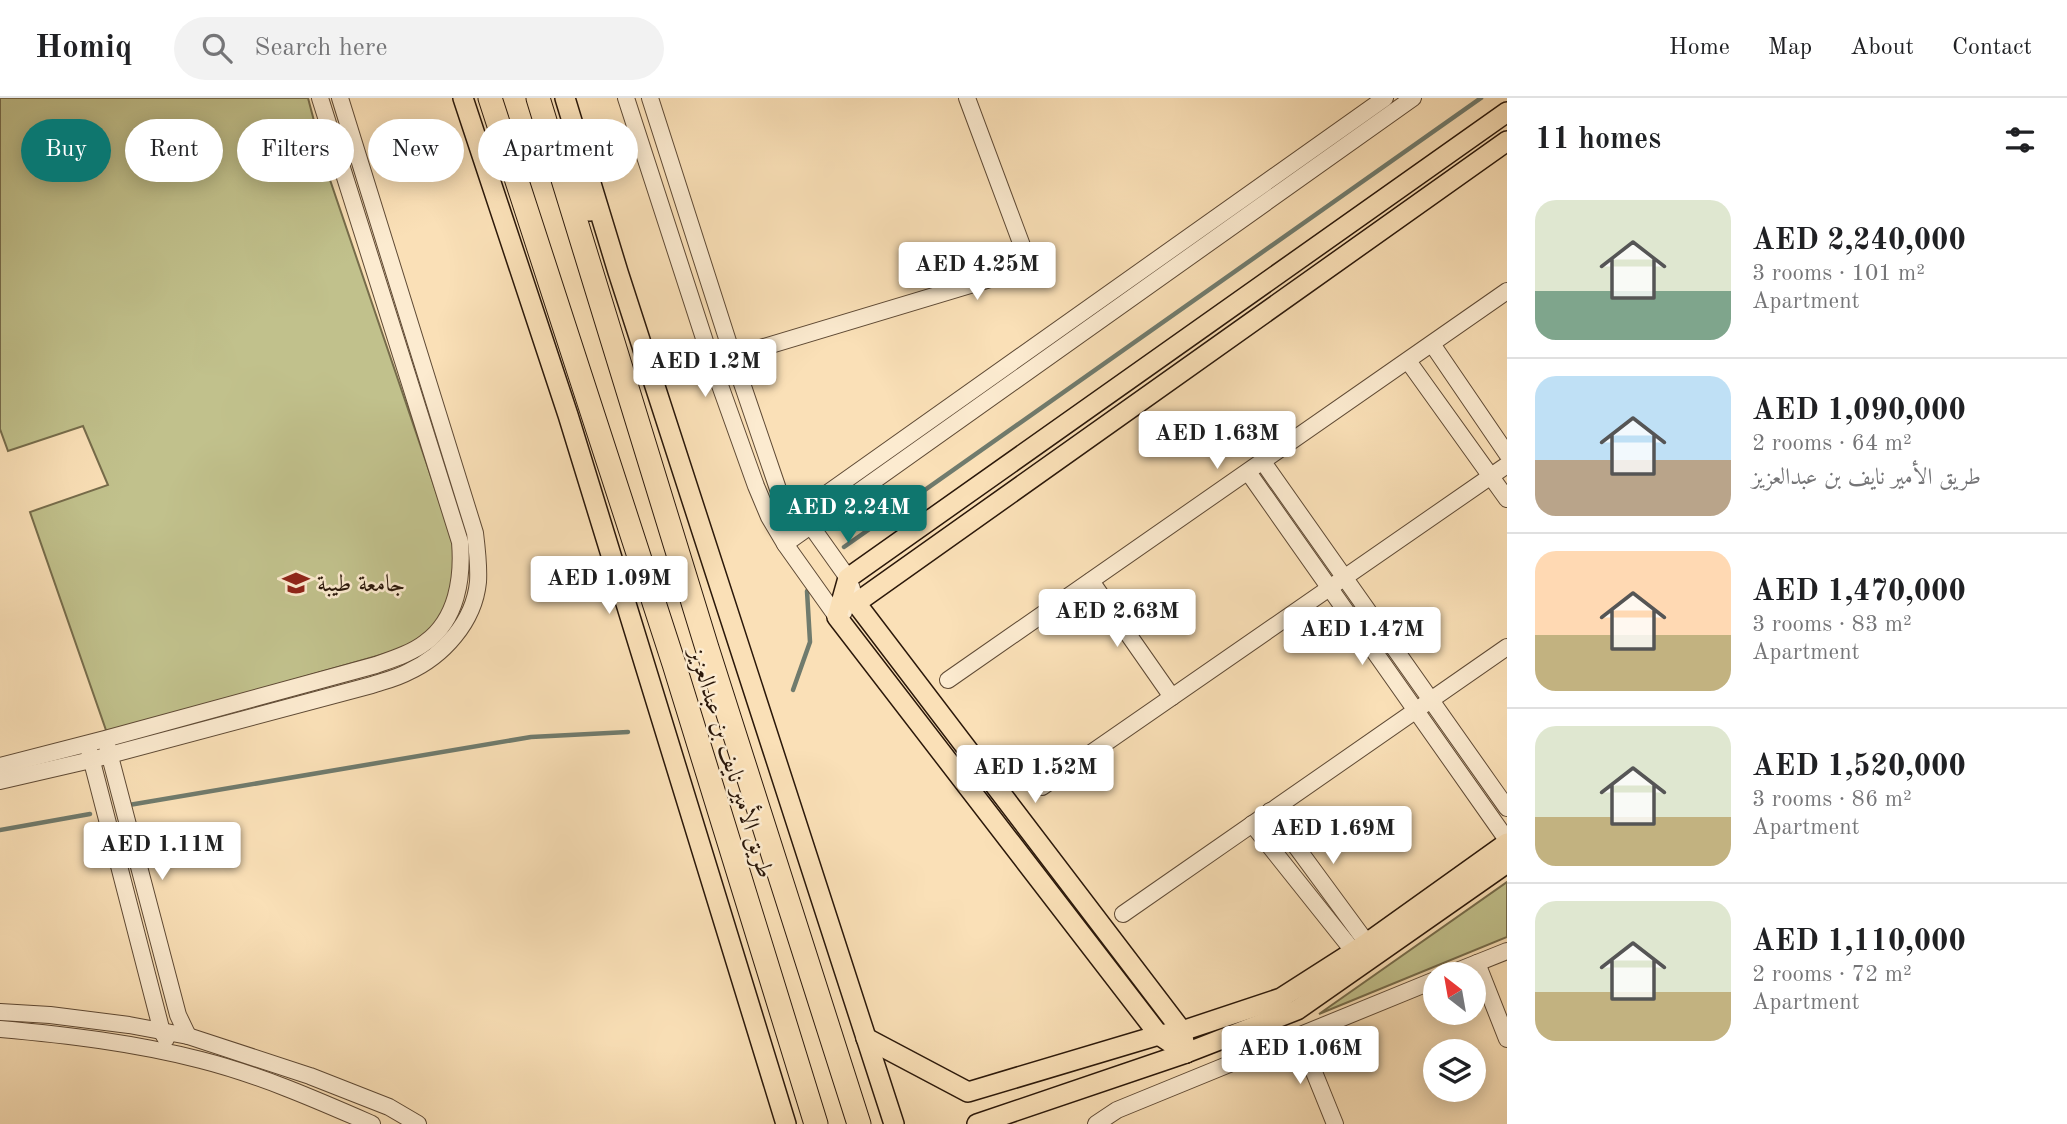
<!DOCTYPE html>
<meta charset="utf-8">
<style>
:root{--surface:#fff;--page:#f2f2f2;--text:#202124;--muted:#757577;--line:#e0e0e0;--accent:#0f766e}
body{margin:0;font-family:"Old Standard TT",Amiri,serif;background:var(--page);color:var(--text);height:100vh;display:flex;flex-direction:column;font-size:26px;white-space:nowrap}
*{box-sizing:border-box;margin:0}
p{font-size:23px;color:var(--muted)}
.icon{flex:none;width:38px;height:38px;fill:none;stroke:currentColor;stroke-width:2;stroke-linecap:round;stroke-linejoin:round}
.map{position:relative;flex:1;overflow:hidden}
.sheet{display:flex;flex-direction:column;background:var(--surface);width:560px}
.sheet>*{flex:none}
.banner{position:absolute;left:21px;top:21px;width:665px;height:63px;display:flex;gap:14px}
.needle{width:46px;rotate:329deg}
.tools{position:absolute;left:1423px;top:864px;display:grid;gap:14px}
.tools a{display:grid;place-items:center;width:63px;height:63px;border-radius:50%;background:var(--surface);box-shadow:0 4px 18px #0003;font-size:35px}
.price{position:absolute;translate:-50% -60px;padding:0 16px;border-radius:7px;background:#fff;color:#222;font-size:23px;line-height:46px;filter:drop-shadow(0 2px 4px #0008)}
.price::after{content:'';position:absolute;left:50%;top:42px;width:21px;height:16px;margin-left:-10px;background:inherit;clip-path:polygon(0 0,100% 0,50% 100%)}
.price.current{background:var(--accent);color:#fff}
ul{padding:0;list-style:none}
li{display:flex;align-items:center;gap:21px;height:175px;padding:0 28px}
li+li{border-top:2px solid var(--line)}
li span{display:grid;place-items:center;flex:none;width:196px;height:140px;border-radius:21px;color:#555}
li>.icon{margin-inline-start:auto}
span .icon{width:84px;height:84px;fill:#fffc;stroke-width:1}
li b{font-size:30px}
h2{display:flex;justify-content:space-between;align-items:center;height:84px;padding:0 28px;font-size:30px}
.tag{padding:0 24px;border-radius:32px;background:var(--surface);box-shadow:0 4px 18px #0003;font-size:24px;line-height:63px}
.tag.current{background:var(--accent);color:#fff}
header{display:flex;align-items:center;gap:42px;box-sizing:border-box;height:98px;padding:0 35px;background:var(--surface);border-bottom:2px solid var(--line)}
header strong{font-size:33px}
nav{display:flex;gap:38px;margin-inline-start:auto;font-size:24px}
.search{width:490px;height:63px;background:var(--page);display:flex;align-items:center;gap:18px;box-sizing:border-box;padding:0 24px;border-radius:38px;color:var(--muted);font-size:26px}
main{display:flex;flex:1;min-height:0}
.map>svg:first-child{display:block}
.green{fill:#c1c18c;stroke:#766c4b;stroke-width:2}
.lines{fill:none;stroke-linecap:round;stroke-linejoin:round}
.stream{stroke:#707b6d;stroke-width:4.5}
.minor-casing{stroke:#5f4a35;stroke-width:18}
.major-casing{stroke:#2b180a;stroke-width:22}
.highway-casing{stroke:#2b180a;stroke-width:25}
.minor{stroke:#fcebd0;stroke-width:16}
.major{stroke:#fae0b7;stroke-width:19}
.highway{stroke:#fae0b7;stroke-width:23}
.labels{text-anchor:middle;stroke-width:5;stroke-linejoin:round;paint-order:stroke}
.poi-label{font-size:24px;fill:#2b180a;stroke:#fcebd0;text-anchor:start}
.street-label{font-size:24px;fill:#2b180a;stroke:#fcebd0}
</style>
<header>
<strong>Homiq</strong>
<div class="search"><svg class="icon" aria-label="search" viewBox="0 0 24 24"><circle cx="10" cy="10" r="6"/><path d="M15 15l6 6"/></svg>Search here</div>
<nav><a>Home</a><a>Map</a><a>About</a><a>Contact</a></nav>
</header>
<main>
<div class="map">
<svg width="1507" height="1026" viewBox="0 0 1507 1026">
<rect width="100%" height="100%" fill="#fae0b7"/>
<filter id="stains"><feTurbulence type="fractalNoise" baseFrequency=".00286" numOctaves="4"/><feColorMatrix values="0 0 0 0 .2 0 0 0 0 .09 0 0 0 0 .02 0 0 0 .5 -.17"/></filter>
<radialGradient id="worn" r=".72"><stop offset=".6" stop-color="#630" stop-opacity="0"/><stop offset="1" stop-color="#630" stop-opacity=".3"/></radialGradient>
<g class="green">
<path d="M0,0H308L328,76L454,446L453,492L440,521L428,538L405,550L107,635L30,414L108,387L83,328L8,353L0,331Z"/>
<path d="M1507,784V839L1319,916Z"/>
</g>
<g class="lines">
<g class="stream">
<path d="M844,449L1481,0"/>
<path d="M793,592L810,544L807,493"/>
<path d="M129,707L531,639L628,634"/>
<path d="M0,732L90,716"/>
</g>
<defs>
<g id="minor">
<path d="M626,0L712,265L756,388L769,419L785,446L837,519L844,514"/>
<path d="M650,0L733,259L778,391L798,416L811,428L848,480L852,491"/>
<path d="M1385,0L798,416L785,446L1413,0"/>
<path d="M1432,246L1507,356"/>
<path d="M724,261L1030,169L967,0"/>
<path d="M1408,263L1507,401"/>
<path d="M1263,364L1507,710"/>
<path d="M1248,374L1507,742"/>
<path d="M1091,483L1172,599"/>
<path d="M948,582L1507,193"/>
<path d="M107,647L178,917L188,938"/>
<path d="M89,652L162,934L166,941"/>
<path d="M0,668L105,641L376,567C393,561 412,555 426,544C457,521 463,480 460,444L320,0"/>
<path d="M0,683L91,662L372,587C384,583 397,580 408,574C443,558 474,524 478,484C479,468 477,451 475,435L340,0"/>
<path d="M1042,689L1507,367"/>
<path d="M1270,713L1367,845"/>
<path d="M1252,726L1354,854"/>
<path d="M1123,816L1507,549"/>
<path d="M1477,865L1507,941"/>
<path d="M1447,877L1507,853"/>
<path d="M0,914L50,917L129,927L188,938L310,978L389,1009L418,1026"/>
<path d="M0,931C68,937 135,945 201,962C260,977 317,1002 372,1026"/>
<path d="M1299,937L1335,1026"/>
<path d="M1096,1026L1117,1012L1435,882"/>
</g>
<g id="major">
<path d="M463,0L568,317L786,1026"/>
<path d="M565,0L618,174L894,1026"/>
<path d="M564,57L590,113"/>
<path d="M866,940L968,994L1159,937L1182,933L1281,900L1367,845L1507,745"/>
<path d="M1186,955L1159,937L837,519L848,480L1507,14"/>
<path d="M1186,955L1182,933L856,505L1507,43"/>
<path d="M977,1026L1186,955L1297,912L1507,765"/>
</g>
<g id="highway">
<path d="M490,0L674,566L816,1026"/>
<path d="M538,0L707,550L859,1026"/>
</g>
</defs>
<use href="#minor" class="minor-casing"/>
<use href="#major" class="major-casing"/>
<use href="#highway" class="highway-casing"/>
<use href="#minor" class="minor"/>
<use href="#major" class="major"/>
<use href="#highway" class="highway"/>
</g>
<defs>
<symbol id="university-bare" viewBox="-9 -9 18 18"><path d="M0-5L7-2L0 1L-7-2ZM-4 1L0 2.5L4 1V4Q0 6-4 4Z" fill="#8f2418" stroke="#fcebd0" stroke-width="2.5" paint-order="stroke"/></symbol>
</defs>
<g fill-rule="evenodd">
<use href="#university-bare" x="277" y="466" width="38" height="38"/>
</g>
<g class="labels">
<g class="poi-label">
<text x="317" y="493">جامعة طيبة</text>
</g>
<g class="street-label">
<text transform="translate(732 665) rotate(73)" y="8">طريق الأمير نايف بن عبدالعزيز</text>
</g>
</g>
<rect width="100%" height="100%" filter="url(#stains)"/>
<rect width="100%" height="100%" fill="url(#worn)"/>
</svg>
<div class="tools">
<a><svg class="needle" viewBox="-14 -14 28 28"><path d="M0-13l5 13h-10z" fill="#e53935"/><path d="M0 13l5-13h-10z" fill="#757577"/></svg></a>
<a><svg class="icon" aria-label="layers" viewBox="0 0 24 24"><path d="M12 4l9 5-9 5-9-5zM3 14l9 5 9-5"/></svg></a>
</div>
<b class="price" style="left:977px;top:204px">AED 4.25M</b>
<b class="price" style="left:705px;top:301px">AED 1.2M</b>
<b class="price" style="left:1217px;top:373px">AED 1.63M</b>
<b class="price current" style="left:848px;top:447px">AED 2.24M</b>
<b class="price" style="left:609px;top:518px">AED 1.09M</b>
<b class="price" style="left:1117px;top:551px">AED 2.63M</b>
<b class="price" style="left:1362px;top:569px">AED 1.47M</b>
<b class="price" style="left:1035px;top:707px">AED 1.52M</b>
<b class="price" style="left:1333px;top:768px">AED 1.69M</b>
<b class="price" style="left:162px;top:784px">AED 1.11M</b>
<b class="price" style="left:1300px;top:988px">AED 1.06M</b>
<div class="banner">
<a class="tag current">Buy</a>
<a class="tag">Rent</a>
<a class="tag">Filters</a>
<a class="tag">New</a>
<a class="tag">Apartment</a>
</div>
</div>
<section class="sheet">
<h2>11 homes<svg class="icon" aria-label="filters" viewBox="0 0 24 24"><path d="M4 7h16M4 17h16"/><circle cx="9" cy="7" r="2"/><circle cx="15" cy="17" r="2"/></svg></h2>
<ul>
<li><span style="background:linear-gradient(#dfe7d0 65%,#7fa58c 0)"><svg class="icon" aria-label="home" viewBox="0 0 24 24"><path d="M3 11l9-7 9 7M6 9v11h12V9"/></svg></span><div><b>AED 2,240,000</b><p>3 rooms · 101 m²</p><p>Apartment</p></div></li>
<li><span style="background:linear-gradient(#bfe0f5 60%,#b9a48a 0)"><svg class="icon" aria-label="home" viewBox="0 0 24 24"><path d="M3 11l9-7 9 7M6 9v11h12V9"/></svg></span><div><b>AED 1,090,000</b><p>2 rooms · 64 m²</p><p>طريق الأمير نايف بن عبدالعزيز</p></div></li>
<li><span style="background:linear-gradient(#ffd9b3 60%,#c2b280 0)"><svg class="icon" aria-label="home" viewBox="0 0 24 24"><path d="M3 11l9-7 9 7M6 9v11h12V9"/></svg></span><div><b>AED 1,470,000</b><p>3 rooms · 83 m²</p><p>Apartment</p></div></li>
<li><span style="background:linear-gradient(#dfe7d0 65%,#c2b280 0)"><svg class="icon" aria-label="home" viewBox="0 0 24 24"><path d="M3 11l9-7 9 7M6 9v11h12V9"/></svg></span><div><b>AED 1,520,000</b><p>3 rooms · 86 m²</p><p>Apartment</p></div></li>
<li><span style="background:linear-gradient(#dfe7d0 65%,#c2b280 0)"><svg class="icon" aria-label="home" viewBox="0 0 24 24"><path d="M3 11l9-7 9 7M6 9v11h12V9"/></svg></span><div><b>AED 1,110,000</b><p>2 rooms · 72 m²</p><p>Apartment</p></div></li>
</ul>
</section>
</main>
